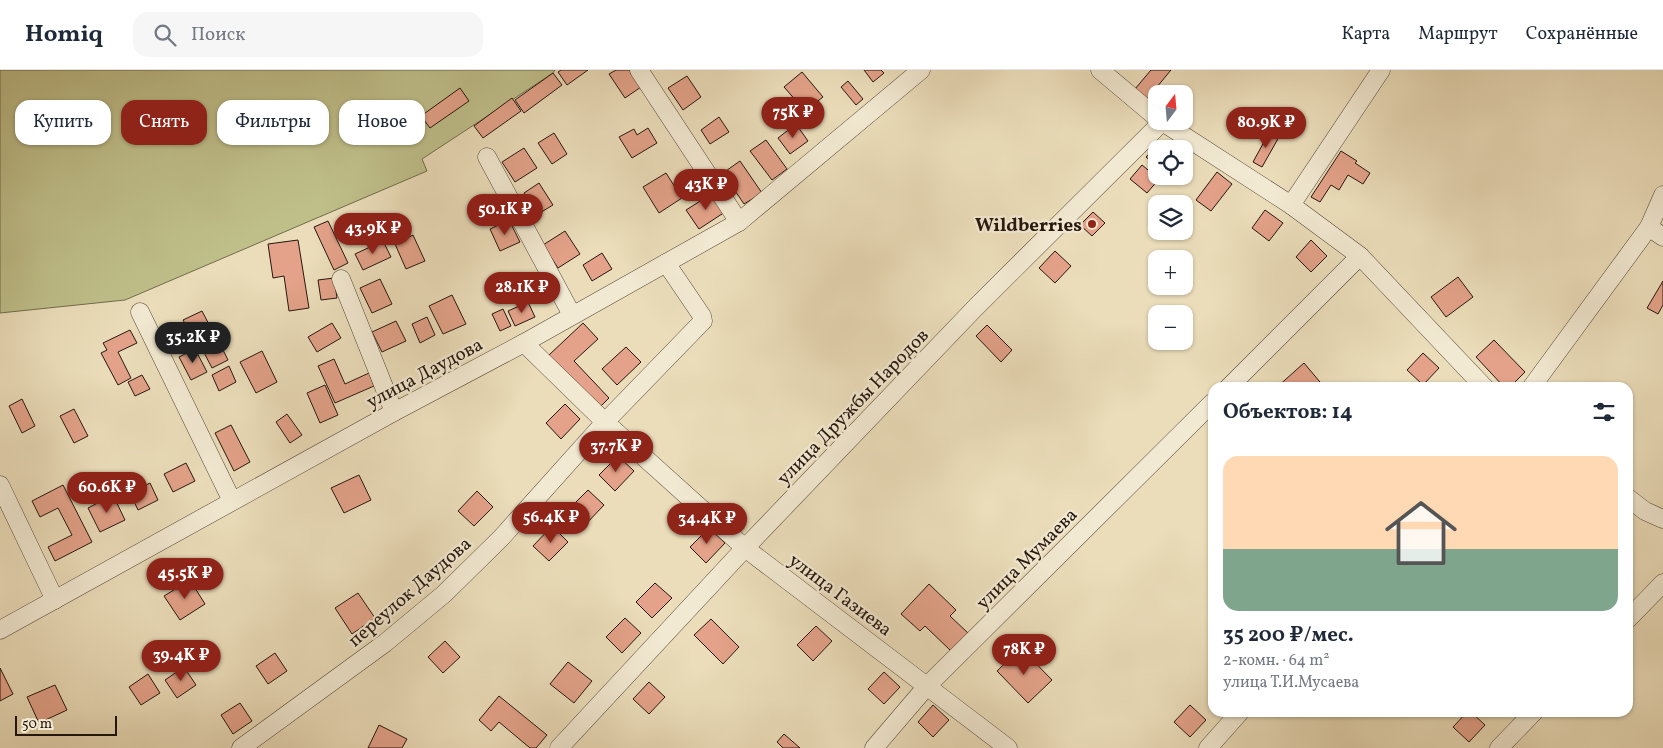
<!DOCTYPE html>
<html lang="ru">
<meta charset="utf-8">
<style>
:root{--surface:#fff;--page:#f6f6f7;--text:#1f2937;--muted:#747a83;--line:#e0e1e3;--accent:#8f2418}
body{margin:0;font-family:Vollkorn,serif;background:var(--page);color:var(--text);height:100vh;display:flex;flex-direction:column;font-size:19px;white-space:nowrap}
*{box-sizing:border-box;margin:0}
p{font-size:16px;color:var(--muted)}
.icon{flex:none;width:28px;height:28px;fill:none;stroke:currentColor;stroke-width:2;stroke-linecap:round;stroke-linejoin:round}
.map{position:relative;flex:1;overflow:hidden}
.drawer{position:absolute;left:1208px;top:312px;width:425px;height:335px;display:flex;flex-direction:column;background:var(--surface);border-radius:15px;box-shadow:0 1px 4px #0004}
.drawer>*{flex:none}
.guide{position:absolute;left:15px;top:30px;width:475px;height:45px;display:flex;gap:10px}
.needle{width:32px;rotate:16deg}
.buttons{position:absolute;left:1148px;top:15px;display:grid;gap:10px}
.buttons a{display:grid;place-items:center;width:45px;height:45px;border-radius:10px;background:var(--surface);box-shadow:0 1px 4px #0004;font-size:25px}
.scale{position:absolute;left:15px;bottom:12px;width:102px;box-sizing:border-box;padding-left:5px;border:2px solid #26170e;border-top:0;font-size:14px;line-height:18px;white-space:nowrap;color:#26170e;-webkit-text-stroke:4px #f2e9d2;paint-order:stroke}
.price{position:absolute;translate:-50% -42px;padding:0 11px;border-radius:18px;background:var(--accent);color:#fff;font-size:16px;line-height:32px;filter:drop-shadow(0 1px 2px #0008)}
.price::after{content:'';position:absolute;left:50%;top:30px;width:15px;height:11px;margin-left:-8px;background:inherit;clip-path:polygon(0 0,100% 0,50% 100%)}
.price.current{background:#222;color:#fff}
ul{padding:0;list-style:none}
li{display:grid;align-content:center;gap:10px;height:265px;padding:0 15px}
li span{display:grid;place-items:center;height:155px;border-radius:15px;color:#555}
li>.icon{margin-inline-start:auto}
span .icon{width:90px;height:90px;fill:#fffc;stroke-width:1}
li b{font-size:21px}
h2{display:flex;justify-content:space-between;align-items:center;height:60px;padding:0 15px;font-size:21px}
.pill{padding:0 18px;border-radius:15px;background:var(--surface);box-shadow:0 1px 4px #0004;font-size:18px;line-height:45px}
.pill.current{background:var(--accent);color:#fff}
header{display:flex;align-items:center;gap:30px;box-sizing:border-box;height:70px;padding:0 25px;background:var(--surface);border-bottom:1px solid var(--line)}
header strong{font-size:24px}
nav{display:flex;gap:28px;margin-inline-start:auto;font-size:18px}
.search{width:350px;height:45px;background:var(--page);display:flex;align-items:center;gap:12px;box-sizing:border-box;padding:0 18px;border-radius:15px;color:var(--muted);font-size:19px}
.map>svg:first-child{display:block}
.green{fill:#bfbf8a;stroke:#726b4c}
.building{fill:#e3a289;stroke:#26170e}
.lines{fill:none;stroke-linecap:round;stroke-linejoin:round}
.minor-casing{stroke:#574839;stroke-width:19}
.minor{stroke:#f2e9d2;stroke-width:18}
.poi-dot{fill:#8f2418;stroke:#f2e9d2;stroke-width:2}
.labels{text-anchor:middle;stroke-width:4.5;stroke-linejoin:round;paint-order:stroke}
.poi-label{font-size:19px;font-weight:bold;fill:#26170e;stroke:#f2e9d2;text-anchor:end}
.street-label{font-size:19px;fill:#26170e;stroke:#f2e9d2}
</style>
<header>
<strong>Homiq</strong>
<div class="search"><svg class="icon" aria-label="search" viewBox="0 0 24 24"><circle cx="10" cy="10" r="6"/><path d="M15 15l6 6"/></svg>Поиск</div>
<nav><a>Карта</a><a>Маршрут</a><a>Сохранённые</a></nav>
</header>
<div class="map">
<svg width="1663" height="678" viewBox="0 0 1663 678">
<rect width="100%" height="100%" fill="#ebddba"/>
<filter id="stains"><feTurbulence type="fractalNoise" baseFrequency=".004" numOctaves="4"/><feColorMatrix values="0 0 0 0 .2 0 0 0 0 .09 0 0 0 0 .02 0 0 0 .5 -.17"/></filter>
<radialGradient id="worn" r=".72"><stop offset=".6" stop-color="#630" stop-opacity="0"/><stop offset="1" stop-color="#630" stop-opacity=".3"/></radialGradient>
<path class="green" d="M0,0H555L553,3L422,89L427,101L125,230L0,243Z"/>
<g class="building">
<path d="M561,0H588L567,15L558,2Z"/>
<path d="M616,0H630L641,17L625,28L609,4Z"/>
<path d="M864,0H881L884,3L873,12Z"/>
<path d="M1151,0H1171L1147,29L1135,19Z"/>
<path d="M802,2L823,27L805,41L784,17Z"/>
<path d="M553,3L562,15L524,43L515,30Z"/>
<path d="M687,6L701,27L683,40L668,18Z"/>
<path d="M848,11L863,29L856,35L841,17Z"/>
<path d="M460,18L469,31L430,58L421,46Z"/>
<path d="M512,28L521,41L483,68L474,56Z"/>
<path d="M719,47L729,62L710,74L701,60Z"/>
<path d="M796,54L808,71L790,84L778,68Z"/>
<path d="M648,58L657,73L632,88L619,67L634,59L637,65Z"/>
<path d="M1270,61L1279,67L1262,97L1253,92Z"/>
<path d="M554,63L567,84L552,94L538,73Z"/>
<path d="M766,70L787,99L772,110L750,81Z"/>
<path d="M1162,70L1171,79H1156V96L1146,87Z"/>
<path d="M524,78L537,98L515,112L502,92Z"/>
<path d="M1341,81L1357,91L1355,93L1370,103L1363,114L1348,105L1339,120L1331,115L1320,132L1311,127Z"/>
<path d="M740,91L762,123L744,134L723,103Z"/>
<path d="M1142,95L1159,109L1147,123L1130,109Z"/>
<path d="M1217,102L1232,114L1211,141L1196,130Z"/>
<path d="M666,103L682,128L659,143L643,117Z"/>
<path d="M539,113L553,135L538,144L524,123Z"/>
<path d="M713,123L725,142L699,159L686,140Z"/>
<path d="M1265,140L1283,153L1269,171L1252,158Z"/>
<path d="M1093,142L1105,153L1092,166L1080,155Z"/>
<path d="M509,150L520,172L500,181L490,159Z"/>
<path d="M328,151L348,193L334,200L314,157Z"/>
<path d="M565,161L580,184L558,198L543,175Z"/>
<path d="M413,165L425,191L406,199L395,174Z"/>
<path d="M298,170L309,238L289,241L284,206L273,208L268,174Z"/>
<path d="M1311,170L1327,186L1311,202L1296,187Z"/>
<path d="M383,171L391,187L363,200L355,184Z"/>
<path d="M1055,181L1071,196L1055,213L1039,198Z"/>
<path d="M602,183L612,199L592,211L583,195Z"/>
<path d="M1458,207L1473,227L1446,247L1431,227Z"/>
<path d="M334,208L337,228L321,230L318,210Z"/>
<path d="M380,209L392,234L372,243L360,218Z"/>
<path d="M1663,211V235L1658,244L1647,238Z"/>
<path d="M452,225L466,254L443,264L429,236Z"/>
<path d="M528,232L535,247L515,256L508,241Z"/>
<path d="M503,239L511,256L500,261L492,244Z"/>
<path d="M202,241L213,262L195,272L183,250Z"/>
<path d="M427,247L435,265L420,273L412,254Z"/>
<path d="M396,251L406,271L382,282L372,262Z"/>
<path d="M332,253L341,268L317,282L308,267Z"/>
<path d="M583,253L598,269L574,291L609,328L599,338L549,285Z"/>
<path d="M987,255L1012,280L1001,292L976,266Z"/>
<path d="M130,260L137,273L118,282L131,308L118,315L101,283L107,280L103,273Z"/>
<path d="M215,264L228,290L212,298L199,273Z"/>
<path d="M1494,270L1525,302L1509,318H1505L1476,287Z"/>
<path d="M626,277L641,292L617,315L602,299Z"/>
<path d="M195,279L207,302L191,310L179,287Z"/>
<path d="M262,281L277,312L256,323L240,292Z"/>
<path d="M1423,283L1439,298L1423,315L1407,300Z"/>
<path d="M334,289L345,314L369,303L374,316L335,333L318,296Z"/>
<path d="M1304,293L1320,312L1314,318H1276Z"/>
<path d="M229,296L236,312L219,321L212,305Z"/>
<path d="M142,305L150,319L135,326L128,312Z"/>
<path d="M325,315L338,345L320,353L307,323Z"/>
<path d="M22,329L35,356L22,363L9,336Z"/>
<path d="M565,334L580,349L561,369L546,353Z"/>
<path d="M74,339L88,366L74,373L60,346Z"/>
<path d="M287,344L302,365L290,373L276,352Z"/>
<path d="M231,355L250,392L234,401L215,363Z"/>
<path d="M618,386L634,401L615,421L599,405Z"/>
<path d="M186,393L195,411L173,422L164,404Z"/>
<path d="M359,405L371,430L344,443L331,418Z"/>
<path d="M150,413L158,430L138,440L130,423Z"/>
<path d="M63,415L92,472L55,491L48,477L72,465L58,438L40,447L32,431Z"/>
<path d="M588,420L604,435L585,455L569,439Z"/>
<path d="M477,421L493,437L474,456L458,441Z"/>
<path d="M113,425L125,450L100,462L88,438Z"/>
<path d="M552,456L568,472L549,491L533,476Z"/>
<path d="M709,458L725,473L706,493L690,477Z"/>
<path d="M190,510L205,534L180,550L164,526Z"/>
<path d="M655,513L672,528L652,548L636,532Z"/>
<path d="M929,514L956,540L950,546L968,563L951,581L925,556L920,561L901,544Z"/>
<path d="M358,523L375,548L352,564L335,538Z"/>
<path d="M625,548L641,563L622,583L606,567Z"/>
<path d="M711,549L739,577L723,594L694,565Z"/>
<path d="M816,556L832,571L813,591L797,575Z"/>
<path d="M445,571L460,587L443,603L428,587Z"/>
<path d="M1021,578L1052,610L1028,633L997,601Z"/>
<path d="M275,583L287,601L268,614L256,596Z"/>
<path d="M568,592L592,611L574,633L550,614Z"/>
<path d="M184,597L196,615L177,628L165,610Z"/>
<path d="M0,598L13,624L0,631Z"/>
<path d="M884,602L900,617L884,634L868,619Z"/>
<path d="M148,604L160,623L141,635L129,617Z"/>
<path d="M649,612L665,627L649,644L633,629Z"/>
<path d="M55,615L67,640L39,653L27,627Z"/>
<path d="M499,626L547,665L536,678H530L499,652L491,661L479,650Z"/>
<path d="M240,633L252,651L233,664L221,645Z"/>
<path d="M933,635L949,650L933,667L918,652Z"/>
<path d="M1190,635L1206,650L1190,667L1174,652Z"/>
<path d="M1467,642H1471L1485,655L1469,672L1453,657Z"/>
<path d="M379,655L407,669L402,678H368Z"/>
<path d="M784,664L800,678H783L777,672Z"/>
</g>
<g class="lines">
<defs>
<g id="minor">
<path d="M639,0L739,152"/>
<path d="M1100,0L1156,47"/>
<path d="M1161,51L1291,135L1360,186L1485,318"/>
<path d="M487,87L572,245"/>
<path d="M1291,135L1381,0"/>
<path d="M1649,157L1663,167"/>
<path d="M341,209L394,342"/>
<path d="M140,242L232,431"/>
<path d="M524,273L605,352L745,478L1008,678"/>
<path d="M1228,318L1360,186"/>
<path d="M1531,318L1649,157L1663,125"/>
<path d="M0,415L55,530"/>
<path d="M1628,428L1645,441L1663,449"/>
<path d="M1628,549L1663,513"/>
<path d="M0,560L394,342L524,273L739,152L921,0"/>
<path d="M241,678L385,573L444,524L501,468L605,352L701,253L703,251L702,246L666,193"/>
<path d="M559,678L745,478L976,237L1162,52"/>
<path d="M874,678L927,616L1212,333"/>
<path d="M1208,678L1240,642"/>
<path d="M1499,678L1534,642"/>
</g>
</defs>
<use href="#minor" class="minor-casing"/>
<use href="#minor" class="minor"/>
</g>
<circle class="poi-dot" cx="1092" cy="154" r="5"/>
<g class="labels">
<g class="poi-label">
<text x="1082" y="161">Wildberries</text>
</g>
<g class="street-label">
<text transform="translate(424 302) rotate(-28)" y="7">улица Даудова</text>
<text transform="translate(852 336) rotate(-46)" y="7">улица Дружбы Народов</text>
<text transform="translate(1026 488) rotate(-45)" y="7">улица Мумаева</text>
<text transform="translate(409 521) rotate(-41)" y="7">переулок Даудова</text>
<text transform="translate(841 524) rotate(37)" y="7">улица Газиева</text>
</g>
</g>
<rect width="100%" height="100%" filter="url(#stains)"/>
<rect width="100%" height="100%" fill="url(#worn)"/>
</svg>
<div class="buttons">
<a><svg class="needle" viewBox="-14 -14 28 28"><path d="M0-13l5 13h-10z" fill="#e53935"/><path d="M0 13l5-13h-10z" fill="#747a83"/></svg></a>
<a><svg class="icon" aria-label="locate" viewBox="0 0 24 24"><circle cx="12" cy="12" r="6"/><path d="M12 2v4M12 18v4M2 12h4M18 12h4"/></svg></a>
<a><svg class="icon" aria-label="layers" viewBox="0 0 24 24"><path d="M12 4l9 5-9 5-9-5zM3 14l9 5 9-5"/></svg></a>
<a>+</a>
<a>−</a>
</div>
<div class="scale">50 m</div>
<b class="price" style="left:793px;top:69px">75K ₽</b>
<b class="price" style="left:1266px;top:79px">80.9K ₽</b>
<b class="price" style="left:706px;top:141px">43K ₽</b>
<b class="price" style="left:505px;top:166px">50.1K ₽</b>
<b class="price" style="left:373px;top:185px">43.9K ₽</b>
<b class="price" style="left:522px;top:244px">28.1K ₽</b>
<b class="price current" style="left:193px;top:294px">35.2K ₽</b>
<b class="price" style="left:616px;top:403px">37.7K ₽</b>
<b class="price" style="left:107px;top:444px">60.6K ₽</b>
<b class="price" style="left:551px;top:474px">56.4K ₽</b>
<b class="price" style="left:707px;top:475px">34.4K ₽</b>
<b class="price" style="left:185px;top:530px">45.5K ₽</b>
<b class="price" style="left:1024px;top:606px">78K ₽</b>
<b class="price" style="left:181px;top:612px">39.4K ₽</b>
<div class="guide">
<a class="pill">Купить</a>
<a class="pill current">Снять</a>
<a class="pill">Фильтры</a>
<a class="pill">Новое</a>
</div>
<section class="drawer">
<h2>Объектов: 14<svg class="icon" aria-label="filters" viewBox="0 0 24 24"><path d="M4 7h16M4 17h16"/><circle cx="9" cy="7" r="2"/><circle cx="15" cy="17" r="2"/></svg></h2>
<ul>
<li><span style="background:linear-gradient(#ffd9b3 60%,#7fa58c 0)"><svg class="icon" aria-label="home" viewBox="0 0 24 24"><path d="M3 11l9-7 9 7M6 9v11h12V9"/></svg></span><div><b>35 200 ₽/мес.</b><p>2-комн. · 64 m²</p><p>улица Т.И.Мусаева</p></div></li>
</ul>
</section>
</div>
